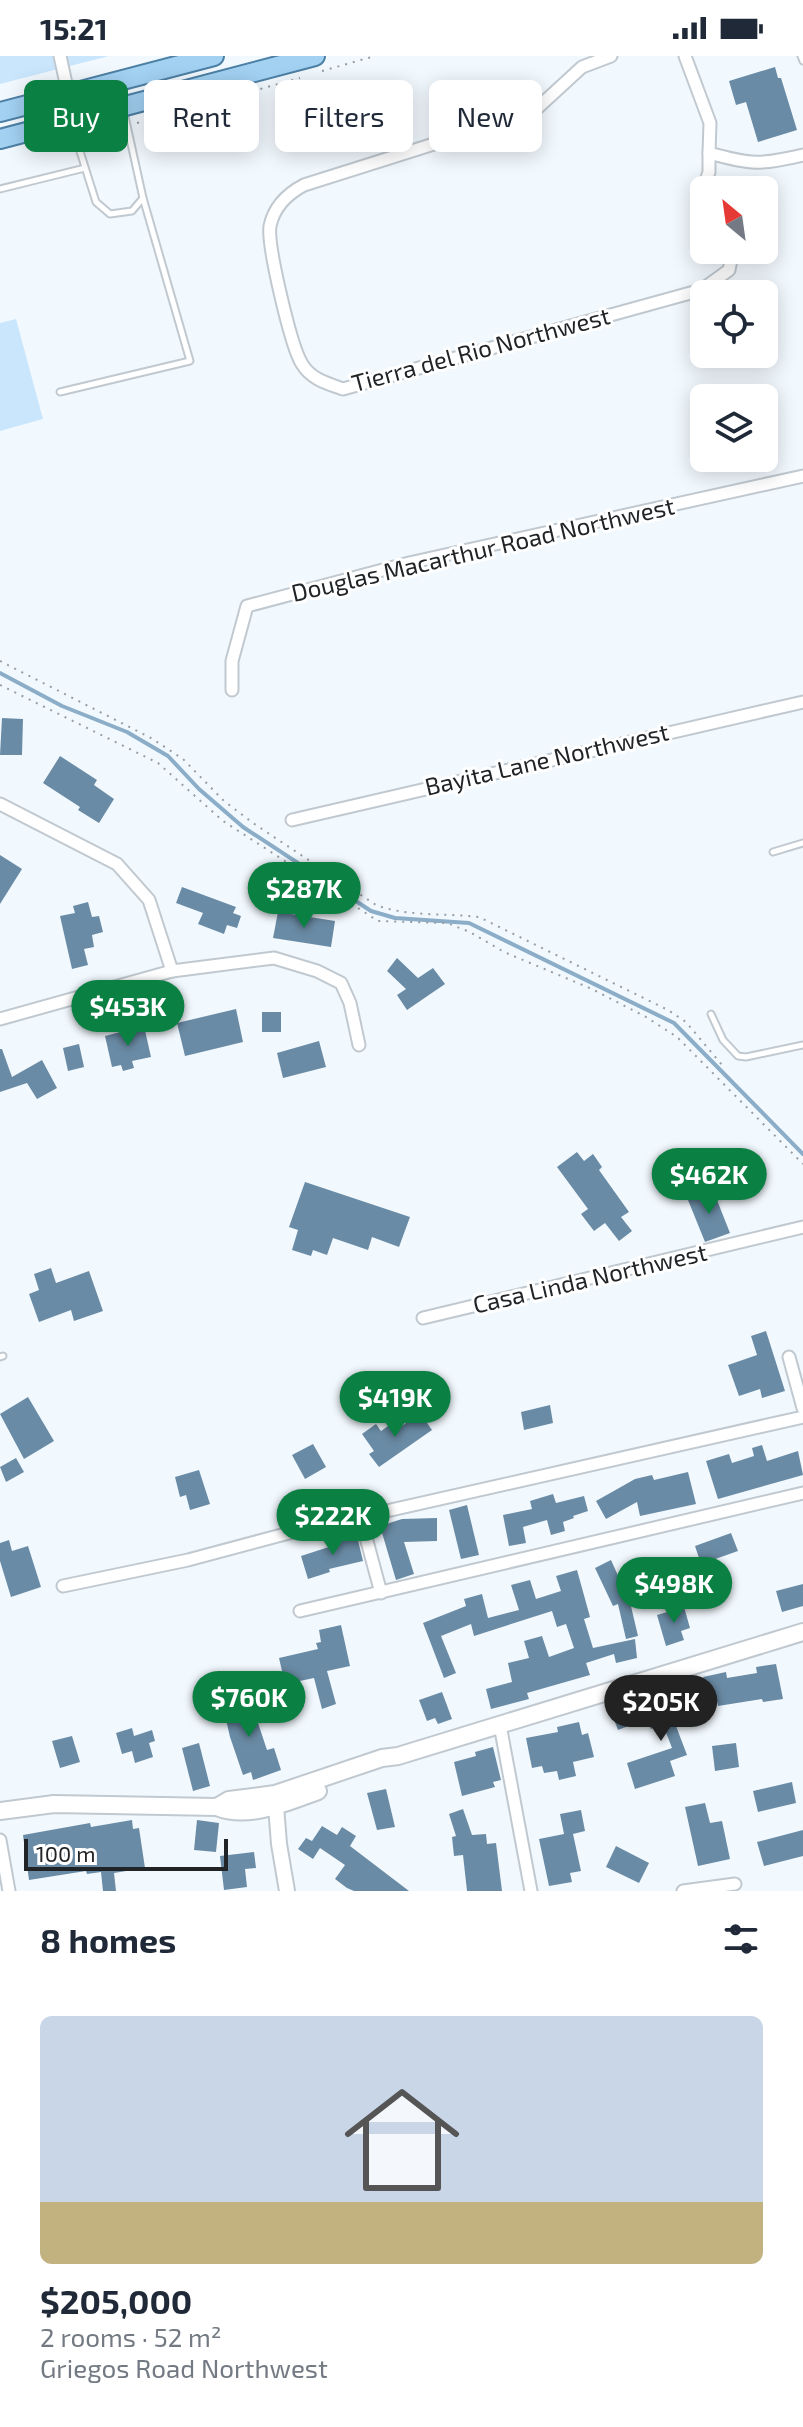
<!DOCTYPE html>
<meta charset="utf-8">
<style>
:root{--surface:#fff;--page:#f2f2f3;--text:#1f2937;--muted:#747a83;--accent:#0b8043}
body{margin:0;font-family:"Exo 2",sans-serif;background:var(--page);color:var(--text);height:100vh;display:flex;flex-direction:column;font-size:30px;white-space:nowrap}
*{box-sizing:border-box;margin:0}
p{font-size:26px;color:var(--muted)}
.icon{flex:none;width:44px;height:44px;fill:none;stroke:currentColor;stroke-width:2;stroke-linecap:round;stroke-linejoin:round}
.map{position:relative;height:1835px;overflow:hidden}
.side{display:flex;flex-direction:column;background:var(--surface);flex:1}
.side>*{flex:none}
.hud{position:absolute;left:24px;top:24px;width:756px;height:72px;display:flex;gap:16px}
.needle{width:52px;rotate:331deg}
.buttons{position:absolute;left:690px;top:120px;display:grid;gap:16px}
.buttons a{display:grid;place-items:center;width:88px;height:88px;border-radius:12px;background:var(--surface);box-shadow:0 4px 20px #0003;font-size:40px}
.scale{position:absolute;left:24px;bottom:20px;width:204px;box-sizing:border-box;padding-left:8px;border:4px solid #212426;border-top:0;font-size:22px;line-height:28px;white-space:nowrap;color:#212426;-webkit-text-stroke:6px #fff;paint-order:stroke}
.price{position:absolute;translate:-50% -68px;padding:0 18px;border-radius:28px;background:var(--accent);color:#fff;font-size:26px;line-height:52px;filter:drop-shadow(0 2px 4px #0008)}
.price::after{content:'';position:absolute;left:50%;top:48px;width:24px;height:18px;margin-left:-12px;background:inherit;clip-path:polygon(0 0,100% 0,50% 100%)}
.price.selected{background:#222;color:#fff}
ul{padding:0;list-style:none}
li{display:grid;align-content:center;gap:16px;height:424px;padding:0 40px}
li span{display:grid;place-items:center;height:248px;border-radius:12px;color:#555}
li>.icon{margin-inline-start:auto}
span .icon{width:144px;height:144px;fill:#fffc;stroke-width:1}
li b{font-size:34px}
h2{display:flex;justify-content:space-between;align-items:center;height:96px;padding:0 40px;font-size:34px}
.chip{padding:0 28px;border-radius:12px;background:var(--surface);box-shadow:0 4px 20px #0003;font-size:28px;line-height:72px}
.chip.selected{background:var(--accent);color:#fff}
.status{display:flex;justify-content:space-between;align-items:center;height:56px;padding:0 40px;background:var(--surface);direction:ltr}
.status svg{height:22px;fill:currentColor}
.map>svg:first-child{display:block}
.green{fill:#cae6fc}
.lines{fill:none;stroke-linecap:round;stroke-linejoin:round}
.stream{stroke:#8badc8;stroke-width:4}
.building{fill:#6a8ba5}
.service-casing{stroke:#c1c9d0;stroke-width:9}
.minor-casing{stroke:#c1c9d0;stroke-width:15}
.tertiary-casing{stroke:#c1c9d0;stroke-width:18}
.secondary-casing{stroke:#c1c9d0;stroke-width:20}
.primary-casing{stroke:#4d80a5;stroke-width:22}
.path{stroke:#989da1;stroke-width:2;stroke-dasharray:2 6;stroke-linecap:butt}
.service{stroke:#fff;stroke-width:5}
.minor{stroke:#fff;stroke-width:11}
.tertiary{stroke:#fff;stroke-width:14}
.secondary{stroke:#fff;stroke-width:16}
.primary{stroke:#a2d1f2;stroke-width:18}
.labels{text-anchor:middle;stroke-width:6;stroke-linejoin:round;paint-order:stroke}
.street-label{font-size:24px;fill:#212426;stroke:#fff}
</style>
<div class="status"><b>15:21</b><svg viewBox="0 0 49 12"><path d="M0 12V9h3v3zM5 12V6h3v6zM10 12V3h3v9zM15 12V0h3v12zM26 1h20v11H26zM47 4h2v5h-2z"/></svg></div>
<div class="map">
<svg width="803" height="1835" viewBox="0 0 803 1835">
<rect width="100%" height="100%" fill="#f2f9fe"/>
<g class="green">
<path d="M0,0H109L0,28Z"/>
<path d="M16,263L43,363L0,375V267Z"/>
</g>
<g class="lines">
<path class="stream" d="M0,617L62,650L127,676L168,700L199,733L243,771L371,855L395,862L469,867L674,967L803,1098"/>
</g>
<g class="building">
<path d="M775,11L778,22H781L797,74L758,86L746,46L736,49L729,25Z"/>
<path d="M2,662L23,663L22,699H0Z"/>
<path d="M60,700L97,724L94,729L114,743L99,767L78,754L80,751L43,727Z"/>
<path d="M0,799L22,813L0,848Z"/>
<path d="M182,831L236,851L233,857L241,860L237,872L227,869L224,878L198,868L203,857L176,847Z"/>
<path d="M88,846L92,861L99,860L103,876L92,879L94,891L84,893L88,909L72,913L60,860L75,857L73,850Z"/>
<path d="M278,856L335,865L331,891L273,882Z"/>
<path d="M397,902L418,922L433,912L445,928L407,954L397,939L406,933L387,915Z"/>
<path d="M236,953L243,986L185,1000L177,967Z"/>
<rect x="262" y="956" width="19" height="20"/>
<path d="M144,970L151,1001L132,1005L134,1012L123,1015L121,1009L112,1011L105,980Z"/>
<path d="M319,985L326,1011L283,1022L277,997Z"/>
<path d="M79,988L84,1011L68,1015L63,992Z"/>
<path d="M0,993H2L12,1021L42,1004L57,1032L37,1043L27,1027L0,1036Z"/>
<path d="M577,1096L584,1105L593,1098L602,1111L599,1114L629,1156L621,1161L632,1175L619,1185L605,1167L594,1175L581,1158L588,1153L557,1111Z"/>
<path d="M305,1126L410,1161L399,1191L372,1181L368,1194L333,1182L327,1199L313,1194L311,1200L292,1194L298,1174L289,1171Z"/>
<path d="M713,1134L730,1177L705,1186L688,1144Z"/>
<path d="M51,1212L56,1227L89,1215L103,1255L74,1265L71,1254L39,1266L29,1238L39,1234L34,1218Z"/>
<path d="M766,1275L785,1335L762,1342L760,1333L739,1340L728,1309L757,1299L751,1280Z"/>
<path d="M28,1341L54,1385L24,1403L0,1358Z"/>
<path d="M550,1349L553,1367L524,1374L521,1356Z"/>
<path d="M420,1357L432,1374L379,1411L369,1398L374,1395L362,1378L376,1368L381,1375L391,1368L395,1375Z"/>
<path d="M313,1388L326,1411L305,1423L292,1399Z"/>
<path d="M762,1389L767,1405L798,1395L803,1419L718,1443L706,1405L729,1398L732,1407L754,1400L752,1392Z"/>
<path d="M16,1402L24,1416L6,1426L0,1411Z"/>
<path d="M199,1414L210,1448L190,1454L186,1439L180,1441L175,1421Z"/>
<path d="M688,1416L696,1448L640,1460L637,1446L606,1463L596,1445L635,1423L652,1419L654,1424Z"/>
<path d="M553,1438L556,1447L584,1440L588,1455L573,1460L574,1462L563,1466L565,1475L551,1479L547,1464L523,1471L526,1487L509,1490L503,1459L532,1453L530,1445Z"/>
<path d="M467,1449L479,1499L461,1503L449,1454Z"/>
<path d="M437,1462V1485L404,1486L414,1518L396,1524L380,1470L402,1463Z"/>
<path d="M731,1477L738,1495L701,1508L695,1490Z"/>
<path d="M357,1480L363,1505L329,1513L330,1516L308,1523L301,1500L335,1489L334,1486Z"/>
<path d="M9,1484L12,1495L28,1490L41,1531L11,1541L0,1505V1487Z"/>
<path d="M611,1504L630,1546L638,1580L626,1583L618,1548L613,1550L595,1512Z"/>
<path d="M577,1514L590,1561L584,1563L593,1592L635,1583L637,1602L616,1607L614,1598L586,1607L590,1619L527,1637L529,1643L491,1653L486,1633L512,1626L508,1607L529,1602L524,1585L542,1580L549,1601L574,1592L566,1568L557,1571L552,1555L474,1580L471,1568L441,1580L456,1617L444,1622L423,1567L466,1550L464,1543L482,1538L488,1562L519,1554L511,1529L530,1524L536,1543L561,1535L556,1520Z"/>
<path d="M803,1528V1550L782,1556L776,1535Z"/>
<path d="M684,1551L690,1572L681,1575L684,1584L666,1590L657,1559Z"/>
<path d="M341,1569L350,1610L327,1615L336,1648L322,1653L314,1622L285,1628L279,1602L318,1593L316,1587L321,1586L319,1574Z"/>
<path d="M776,1608L783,1643L763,1646L762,1643L718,1650L717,1645L708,1646L703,1621L726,1616L727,1622L757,1617L756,1611Z"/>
<path d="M675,1635L686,1666L676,1670L687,1699L670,1705L675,1720L635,1733L627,1707L672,1692L662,1666L651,1673L642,1658L656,1649L654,1642Z"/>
<path d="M442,1636L452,1663L438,1668L435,1662L427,1665L419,1644Z"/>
<path d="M241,1641L243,1650L258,1646L263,1665L258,1667L267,1694L274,1692L281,1714L253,1724L251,1716L243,1719L230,1681L222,1646Z"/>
<path d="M630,1651L636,1667L618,1674L612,1658Z"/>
<path d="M579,1666L582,1679L588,1677L594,1701L573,1706L576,1720L559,1724L557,1715L544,1717L542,1710L532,1712L526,1682L558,1676L557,1671Z"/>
<path d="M132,1672L134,1680L152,1674L155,1685L149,1687L153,1701L135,1707L132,1695L122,1698L116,1677Z"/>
<path d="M72,1680L80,1706L60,1712L52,1685Z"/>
<path d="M199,1687L210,1730L193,1735L182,1692Z"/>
<path d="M736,1687L739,1711L715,1715L712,1690Z"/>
<path d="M493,1691L501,1724L493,1726L495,1731L462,1740L454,1706L476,1700L475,1696Z"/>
<path d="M792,1726L796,1747L758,1756L753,1735Z"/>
<path d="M386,1733L395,1771L377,1774L367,1737Z"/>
<path d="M705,1747L710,1767L722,1765L730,1803L698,1810L685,1751Z"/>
<path d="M463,1753L472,1779L486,1778L487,1788L496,1787L502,1835H467L463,1799L454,1800L452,1781L456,1780L449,1758Z"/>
<path d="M581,1754L585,1775L573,1778L581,1815L570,1817L572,1826L549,1830L539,1783L564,1778L560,1758Z"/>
<path d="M132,1764L133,1773L139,1772L145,1812L114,1817L116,1835H103L101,1816L87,1818L86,1815L29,1824L23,1779L90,1767L91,1771Z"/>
<path d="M197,1764L219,1767L216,1796L194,1794Z"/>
<path d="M322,1770L337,1779L342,1771L356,1780L350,1790L409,1835H354L347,1832L335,1823L345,1809L320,1792L313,1803L298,1793L306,1782L312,1785Z"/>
<path d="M803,1774V1800L764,1810L757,1786Z"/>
<path d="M616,1790L649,1807L639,1827L606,1811Z"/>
<path d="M254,1796L256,1812L245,1813L247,1831L224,1834L220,1800Z"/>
</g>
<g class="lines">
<defs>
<g id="service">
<path d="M801,0L803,5"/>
<path d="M72,70L96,146L110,158L132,155L143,142L124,56"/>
<path d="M0,133L85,112"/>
<path d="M60,336L190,305L143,142"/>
<path d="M773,796L803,787"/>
<path d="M711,958L723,984L738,1000L746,1001L803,989"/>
<path d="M0,1301L3,1300"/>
</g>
<g id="minor">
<path d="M60,0L74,64"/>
<path d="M611,0L582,11L532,57L304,129C287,138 274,151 270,170C267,189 291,291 302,308C311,323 326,327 343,333L694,236L707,230L729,214L733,194"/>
<path d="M685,0L710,67L709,97C752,109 760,109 803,99"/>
<path d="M704,146L700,143L709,116V97"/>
<path d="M232,634V605L247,550L409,507L803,420"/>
<path d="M0,748L117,808L149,844L172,915"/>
<path d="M292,764L803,646"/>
<path d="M0,963L172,915L274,902L317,915L341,927L350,947L359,989"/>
<path d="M423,1262L803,1171"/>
<path d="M789,1301L803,1352"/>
<path d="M361,1463L381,1537"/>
<path d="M63,1530L188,1504L289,1477L803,1361"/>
<path d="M300,1555L803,1437"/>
<path d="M500,1669L531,1835"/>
<path d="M0,1784L9,1835"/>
<path d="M683,1835L735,1828"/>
</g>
<path id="tertiary" d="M276,1750L279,1788L287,1835"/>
<g id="secondary">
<path d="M217,1751L229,1744L275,1738L382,1702L398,1700L803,1576"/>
<path d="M0,1755L54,1748L217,1751C248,1764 288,1746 318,1735"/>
</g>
<g id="primary">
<path d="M0,56L214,0"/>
<path d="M0,83L315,0"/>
</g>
</defs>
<use href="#service" class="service-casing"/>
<use href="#minor" class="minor-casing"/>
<use href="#tertiary" class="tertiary-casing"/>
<use href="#secondary" class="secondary-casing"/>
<use href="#primary" class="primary-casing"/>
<g class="path">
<path d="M322,15L375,0"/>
<path d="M137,67L300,22"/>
<path d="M0,605L151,682L183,703L224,745L253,767L376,849C408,861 445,857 479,861L668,954L686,966L722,1009"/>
<path d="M0,629L158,707L223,765L378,865L447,867L470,876L504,896L592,933L646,961L677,981L803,1108"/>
</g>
<use href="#service" class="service"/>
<use href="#minor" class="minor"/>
<use href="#tertiary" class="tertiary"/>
<use href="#secondary" class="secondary"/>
<use href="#primary" class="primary"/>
</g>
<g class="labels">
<g class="street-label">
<text transform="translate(481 294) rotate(-15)" y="8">Tierra del Rio Northwest</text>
<text transform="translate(483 494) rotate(-13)" y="8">Douglas Macarthur Road Northwest</text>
<text transform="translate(547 704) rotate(-13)" y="8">Bayita Lane Northwest</text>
<text transform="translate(590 1223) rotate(-13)" y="8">Casa Linda Northwest</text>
</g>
</g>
</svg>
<div class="buttons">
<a><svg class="needle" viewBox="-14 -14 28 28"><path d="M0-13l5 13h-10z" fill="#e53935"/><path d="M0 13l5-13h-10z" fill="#747a83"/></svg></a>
<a><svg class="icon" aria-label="locate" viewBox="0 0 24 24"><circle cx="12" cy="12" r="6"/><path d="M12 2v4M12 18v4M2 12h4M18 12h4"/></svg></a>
<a><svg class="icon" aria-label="layers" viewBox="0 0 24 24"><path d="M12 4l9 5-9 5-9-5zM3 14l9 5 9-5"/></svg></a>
</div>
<div class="scale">100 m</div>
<b class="price" style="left:304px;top:874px">$287K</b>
<b class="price" style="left:128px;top:992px">$453K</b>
<b class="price" style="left:709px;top:1160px">$462K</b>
<b class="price" style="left:395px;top:1383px">$419K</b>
<b class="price" style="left:333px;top:1501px">$222K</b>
<b class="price" style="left:674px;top:1569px">$498K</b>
<b class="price" style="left:249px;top:1683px">$760K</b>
<b class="price selected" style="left:661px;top:1687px">$205K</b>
<div class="hud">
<a class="chip selected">Buy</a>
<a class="chip">Rent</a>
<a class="chip">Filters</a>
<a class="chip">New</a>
</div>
</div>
<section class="side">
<h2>8 homes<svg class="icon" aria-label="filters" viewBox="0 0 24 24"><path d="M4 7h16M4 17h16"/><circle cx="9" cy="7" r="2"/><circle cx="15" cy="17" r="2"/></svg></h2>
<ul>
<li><span style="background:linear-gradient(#c9d6e8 75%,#c2b280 0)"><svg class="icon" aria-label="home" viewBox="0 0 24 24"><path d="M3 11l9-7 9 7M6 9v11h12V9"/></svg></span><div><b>$205,000</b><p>2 rooms · 52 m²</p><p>Griegos Road Northwest</p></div></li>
</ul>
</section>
